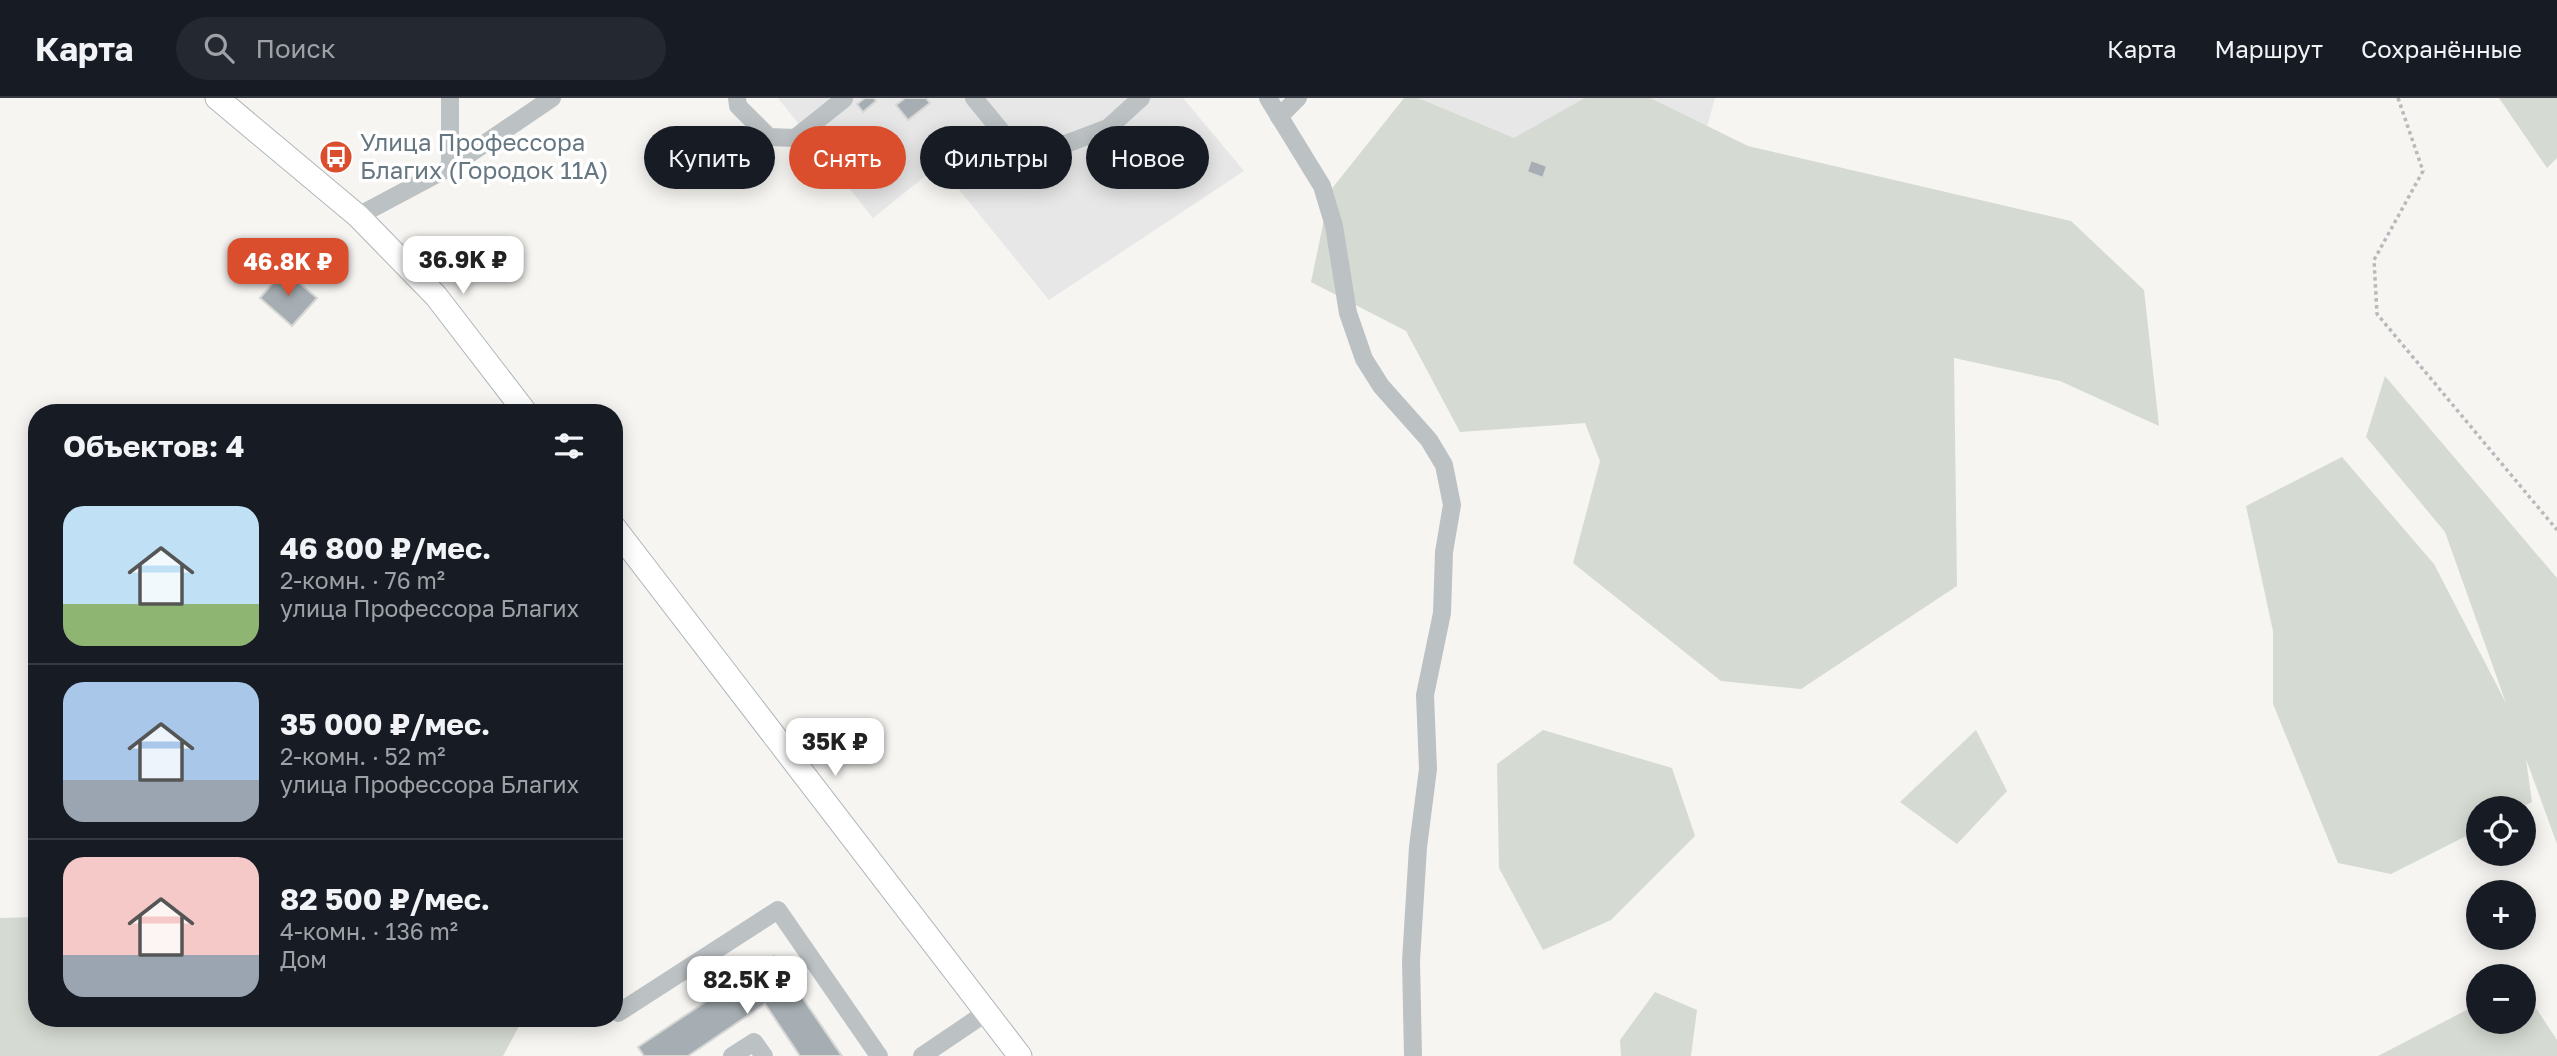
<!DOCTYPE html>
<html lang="ru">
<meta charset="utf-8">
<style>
:root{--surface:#171b24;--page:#242831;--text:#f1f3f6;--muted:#9ea1a6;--line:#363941;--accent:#da4e2e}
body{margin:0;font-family:"Golos Text",sans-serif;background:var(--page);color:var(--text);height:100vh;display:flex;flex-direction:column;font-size:26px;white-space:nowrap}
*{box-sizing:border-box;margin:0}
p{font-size:23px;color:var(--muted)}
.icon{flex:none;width:38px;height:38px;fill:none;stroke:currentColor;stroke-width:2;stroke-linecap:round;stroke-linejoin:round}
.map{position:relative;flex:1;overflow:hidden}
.panel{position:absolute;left:28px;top:306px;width:595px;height:623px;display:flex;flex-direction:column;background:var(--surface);border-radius:28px;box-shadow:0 4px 18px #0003}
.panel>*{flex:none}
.hud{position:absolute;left:644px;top:28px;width:665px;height:63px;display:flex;gap:14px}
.controls{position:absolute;left:2466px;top:698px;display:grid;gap:14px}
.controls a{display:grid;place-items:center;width:70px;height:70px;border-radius:50%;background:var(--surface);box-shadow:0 4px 18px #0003;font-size:35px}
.price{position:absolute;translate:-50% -60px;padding:0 16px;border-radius:14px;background:#fff;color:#222;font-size:23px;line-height:46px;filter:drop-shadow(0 2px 4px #0008)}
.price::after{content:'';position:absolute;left:50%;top:42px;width:21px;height:16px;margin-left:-10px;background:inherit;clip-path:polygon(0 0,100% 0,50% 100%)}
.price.active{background:var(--accent);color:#fff}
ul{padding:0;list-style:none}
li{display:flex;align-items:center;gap:21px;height:175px;padding:0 35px}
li+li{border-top:2px solid var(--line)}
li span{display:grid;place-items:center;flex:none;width:196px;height:140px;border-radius:21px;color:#555}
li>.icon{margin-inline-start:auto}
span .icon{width:84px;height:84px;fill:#fffc;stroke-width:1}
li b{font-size:30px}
h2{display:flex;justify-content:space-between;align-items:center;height:84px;padding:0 35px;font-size:30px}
.tag{padding:0 24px;border-radius:32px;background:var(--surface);box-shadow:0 4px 18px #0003;font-size:24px;line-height:63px}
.tag.active{background:var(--accent);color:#fff}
header{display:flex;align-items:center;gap:42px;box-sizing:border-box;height:98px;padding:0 35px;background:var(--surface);border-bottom:2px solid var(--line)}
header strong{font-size:33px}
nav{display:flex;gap:38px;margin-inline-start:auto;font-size:24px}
.search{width:490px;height:63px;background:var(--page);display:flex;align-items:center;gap:18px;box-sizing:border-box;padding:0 24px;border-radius:38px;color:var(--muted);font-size:26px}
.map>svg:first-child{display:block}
.built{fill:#e6e7e6}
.green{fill:#d5dad2}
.building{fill:#a6aeb3;stroke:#d7d7d5;stroke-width:2}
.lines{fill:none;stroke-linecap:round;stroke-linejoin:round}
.major-casing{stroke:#b0b5b9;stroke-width:25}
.path{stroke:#b7babc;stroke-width:3.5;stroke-dasharray:3.5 3.5;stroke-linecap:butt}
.minor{stroke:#bcc1c4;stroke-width:18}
.major{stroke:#fff;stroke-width:23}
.labels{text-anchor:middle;stroke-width:7;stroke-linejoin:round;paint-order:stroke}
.poi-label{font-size:24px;fill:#667782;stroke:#fff;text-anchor:start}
</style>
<header>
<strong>Карта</strong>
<div class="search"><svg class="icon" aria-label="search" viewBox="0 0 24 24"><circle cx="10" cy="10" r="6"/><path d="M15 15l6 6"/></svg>Поиск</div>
<nav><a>Карта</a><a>Маршрут</a><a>Сохранённые</a></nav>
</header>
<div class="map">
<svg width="2557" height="958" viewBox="0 0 2557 958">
<rect width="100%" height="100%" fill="#f6f5f2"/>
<g class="built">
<path d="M778,0H1183L1244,73L1049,202L939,67L873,120Z"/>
<path d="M1419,0H1715L1693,80L1426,42Z"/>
</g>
<g class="green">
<path d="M1404,0H1418L1514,40L1585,0H1650L1748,48L2071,123L2144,192L2159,328L2060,283L1954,260L1957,488L1801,591L1721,583L1573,465L1600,363L1585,325L1460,334L1406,233L1311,184L1330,93Z"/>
<path d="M2499,0H2557V60L2547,70Z"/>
<path d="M2385,278L2557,480V746L2526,661L2532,704L2520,710H2478V732L2391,776L2338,765L2273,606V533L2246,408L2342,359L2434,466L2506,605L2445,434L2366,339Z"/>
<path d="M1543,632L1672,670L1695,738L1611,822L1543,852L1499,770L1497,666Z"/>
<path d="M1976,632L2007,693L1957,746L1900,704Z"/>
<path d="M37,819V920L523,921L503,958H0V820Z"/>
<path d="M2524,892L2557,942V958H2378L2478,906V924H2524Z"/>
<path d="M1655,894L1697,912L1691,958H1621L1620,942Z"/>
</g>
<g class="building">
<path d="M865,0H874L876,3L863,14L857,6Z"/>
<path d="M905,0H926L930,5L908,22L896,7Z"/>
<path d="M804,37L816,52L809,58L797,43Z"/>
<path d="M1531,62L1547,68L1543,80L1527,74Z"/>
<path d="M284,172L317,200L292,228L260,200Z"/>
<path d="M774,858L842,958H800L765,906L688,958H644L638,949Z"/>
</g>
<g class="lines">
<defs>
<g id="major">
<path d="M217,0L358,118L436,198L526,315"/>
<path d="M614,429L1020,958"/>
</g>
</defs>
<use href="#major" class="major-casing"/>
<path class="path" d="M2398,0L2423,73L2374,162L2377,216L2557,432"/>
<g class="minor">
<path d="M450,0V69"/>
<path d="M737,0L738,8L769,39L795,40L844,1"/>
<path d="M974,0L1010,44L1055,50L1108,30L1141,0"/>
<path d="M1268,0L1322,88L1334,128L1348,215L1364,261L1381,288L1429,342L1444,367L1452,407L1444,454L1442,515L1425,597L1428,671L1418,749L1411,863L1413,958"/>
<path d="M1279,19L1298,0"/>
<path d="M358,118L450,69L552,0"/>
<path d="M618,915L778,812L879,958"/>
<path d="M732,958L754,944L764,958"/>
<path d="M922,958L987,914"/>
</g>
<use href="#major" class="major"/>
</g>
<defs>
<symbol id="bus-disc" viewBox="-11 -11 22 22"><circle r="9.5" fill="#da4e2e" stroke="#fff"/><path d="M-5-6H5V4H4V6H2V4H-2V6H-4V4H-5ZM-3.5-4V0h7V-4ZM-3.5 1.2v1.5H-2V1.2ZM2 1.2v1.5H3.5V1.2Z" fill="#fff"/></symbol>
</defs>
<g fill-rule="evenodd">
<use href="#bus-disc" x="317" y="40" width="38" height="38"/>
</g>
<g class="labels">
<g class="poi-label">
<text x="360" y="53">Улица Профессора<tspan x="360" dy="28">Благих (Городок 11А)</tspan></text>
</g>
</g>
</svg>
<div class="controls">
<a><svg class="icon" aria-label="locate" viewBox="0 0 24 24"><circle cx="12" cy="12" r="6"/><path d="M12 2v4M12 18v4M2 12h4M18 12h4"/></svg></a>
<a>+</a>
<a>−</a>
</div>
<b class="price" style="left:463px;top:198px">36.9K ₽</b>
<b class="price active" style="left:288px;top:200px">46.8K ₽</b>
<b class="price" style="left:835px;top:680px">35K ₽</b>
<b class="price" style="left:747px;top:918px">82.5K ₽</b>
<div class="hud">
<a class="tag">Купить</a>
<a class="tag active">Снять</a>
<a class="tag">Фильтры</a>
<a class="tag">Новое</a>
</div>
<section class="panel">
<h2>Объектов: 4<svg class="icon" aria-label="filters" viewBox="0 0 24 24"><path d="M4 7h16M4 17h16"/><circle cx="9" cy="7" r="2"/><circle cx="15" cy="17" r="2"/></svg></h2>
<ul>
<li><span style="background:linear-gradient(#bfe0f5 70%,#8fb573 0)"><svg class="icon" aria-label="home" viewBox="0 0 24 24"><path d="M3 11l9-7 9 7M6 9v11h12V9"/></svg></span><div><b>46 800 ₽/мес.</b><p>2-комн. · 76 m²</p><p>улица Профессора Благих</p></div></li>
<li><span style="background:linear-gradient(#a9c7e8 70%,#9aa5b1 0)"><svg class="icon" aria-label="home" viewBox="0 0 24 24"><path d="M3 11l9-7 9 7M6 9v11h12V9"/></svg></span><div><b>35 000 ₽/мес.</b><p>2-комн. · 52 m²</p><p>улица Профессора Благих</p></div></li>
<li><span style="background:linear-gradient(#f6c9c9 70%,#9aa5b1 0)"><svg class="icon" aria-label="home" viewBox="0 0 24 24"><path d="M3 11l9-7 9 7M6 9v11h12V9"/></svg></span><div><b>82 500 ₽/мес.</b><p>4-комн. · 136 m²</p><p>Дом</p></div></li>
</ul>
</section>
</div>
